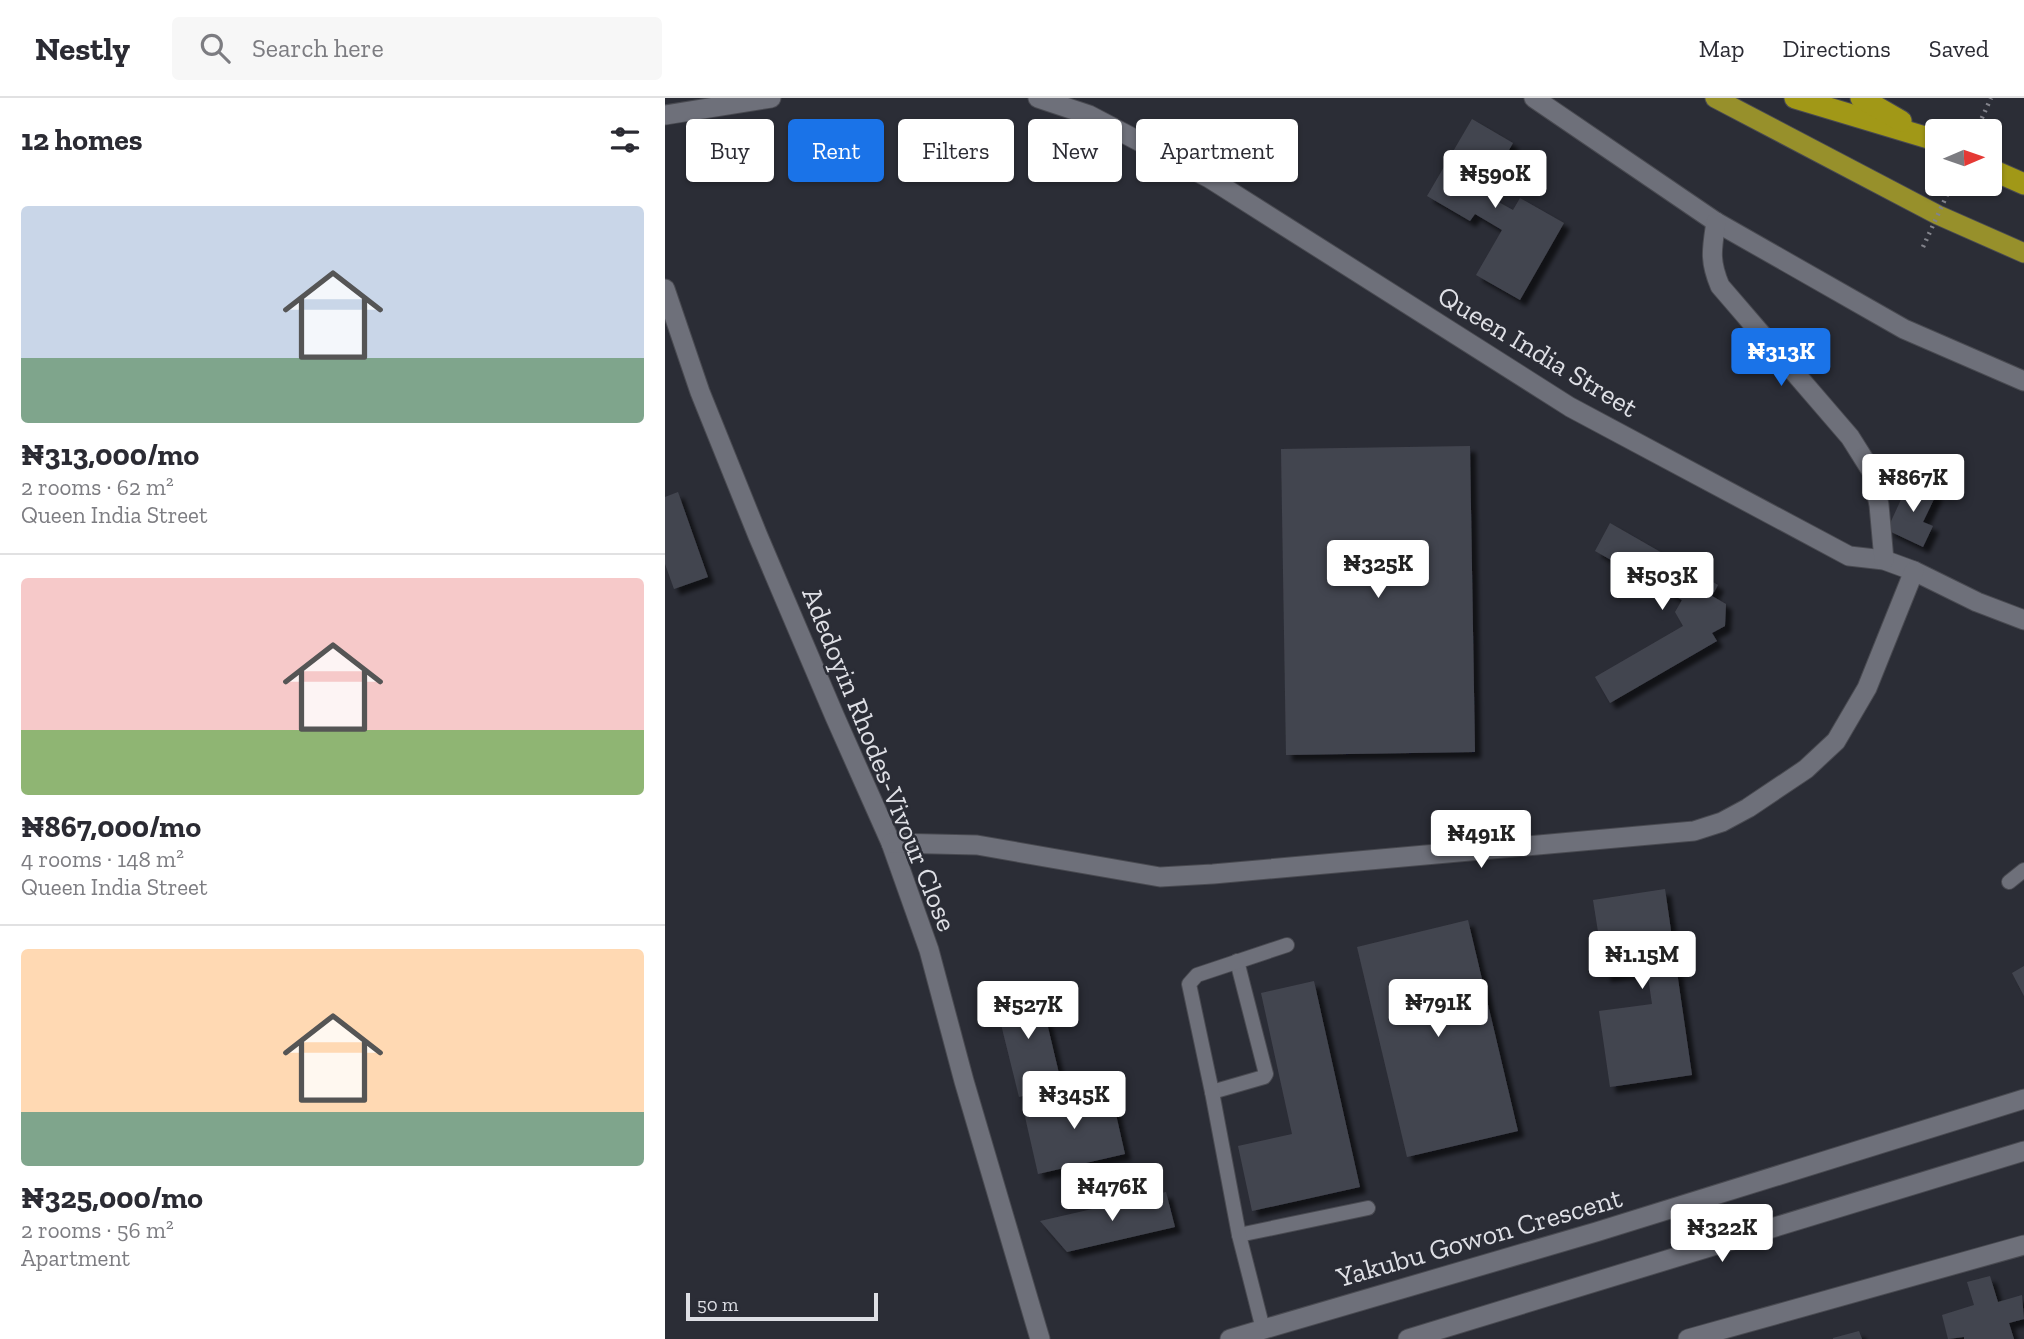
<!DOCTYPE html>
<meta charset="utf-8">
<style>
:root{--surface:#fff;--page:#f7f7f7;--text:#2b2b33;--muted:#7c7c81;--line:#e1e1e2;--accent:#1a73e8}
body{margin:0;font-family:"Zilla Slab",serif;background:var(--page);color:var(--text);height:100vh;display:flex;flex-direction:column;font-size:26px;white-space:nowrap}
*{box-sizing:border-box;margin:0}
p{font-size:23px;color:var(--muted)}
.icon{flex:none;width:38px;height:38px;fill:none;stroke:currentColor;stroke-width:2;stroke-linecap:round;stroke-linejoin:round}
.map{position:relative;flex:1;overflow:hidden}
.details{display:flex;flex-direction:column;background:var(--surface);width:665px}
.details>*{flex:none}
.guide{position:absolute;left:21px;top:21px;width:665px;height:63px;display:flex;gap:14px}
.needle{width:46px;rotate:88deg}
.controls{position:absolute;left:1260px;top:21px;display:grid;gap:14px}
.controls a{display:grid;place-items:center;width:77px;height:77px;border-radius:7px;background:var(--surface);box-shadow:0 2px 5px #0004;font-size:35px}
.scale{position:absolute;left:21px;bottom:18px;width:192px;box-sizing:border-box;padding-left:7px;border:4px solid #dedfe5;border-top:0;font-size:19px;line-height:24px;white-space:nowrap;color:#dedfe5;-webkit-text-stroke:5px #2b2d36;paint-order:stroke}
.price{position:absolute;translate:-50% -60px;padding:0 16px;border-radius:7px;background:#fff;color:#222;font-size:23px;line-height:46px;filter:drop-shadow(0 2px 4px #0008)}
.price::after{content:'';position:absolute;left:50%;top:42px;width:21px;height:16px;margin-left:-10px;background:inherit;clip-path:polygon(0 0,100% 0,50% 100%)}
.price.on{background:var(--accent);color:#fff}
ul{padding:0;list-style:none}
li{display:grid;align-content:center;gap:14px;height:371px;padding:0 21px}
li+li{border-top:2px solid var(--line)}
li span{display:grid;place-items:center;height:217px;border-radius:7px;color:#555}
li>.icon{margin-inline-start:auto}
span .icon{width:126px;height:126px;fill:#fffc;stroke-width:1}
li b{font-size:30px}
h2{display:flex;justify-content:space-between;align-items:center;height:84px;padding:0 21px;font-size:30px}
.pill{padding:0 24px;border-radius:7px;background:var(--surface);box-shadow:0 2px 5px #0004;font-size:24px;line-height:63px}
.pill.on{background:var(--accent);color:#fff}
header{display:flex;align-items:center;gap:42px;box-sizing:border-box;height:98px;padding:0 35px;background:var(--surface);border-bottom:2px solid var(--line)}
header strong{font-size:33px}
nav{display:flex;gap:38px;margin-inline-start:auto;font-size:24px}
.search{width:490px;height:63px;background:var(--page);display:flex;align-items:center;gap:18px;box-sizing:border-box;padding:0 24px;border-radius:7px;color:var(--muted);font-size:26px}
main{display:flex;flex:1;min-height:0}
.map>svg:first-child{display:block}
.building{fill:#43454f;filter:url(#shadow)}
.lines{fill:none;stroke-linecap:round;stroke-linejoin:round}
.service-casing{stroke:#494a51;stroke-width:16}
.minor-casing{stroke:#494a51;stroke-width:21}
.secondary-casing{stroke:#494a51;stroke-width:21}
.trunk-casing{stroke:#494a51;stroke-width:21}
.motorway-casing{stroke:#494a51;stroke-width:23}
.path{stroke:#82838b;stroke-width:4.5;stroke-dasharray:2 5;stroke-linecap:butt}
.service{stroke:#6e707a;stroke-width:14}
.minor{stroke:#6e707a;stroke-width:19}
.secondary{stroke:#6e707a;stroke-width:19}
.trunk{stroke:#97902b;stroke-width:19}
.motorway{stroke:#a19817;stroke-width:21}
.path-bridge{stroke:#82838b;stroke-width:4.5;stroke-dasharray:2 5;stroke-linecap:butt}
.labels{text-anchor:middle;stroke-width:5;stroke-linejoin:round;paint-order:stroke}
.street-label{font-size:28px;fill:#dedfe5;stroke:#2b2d36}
</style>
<header>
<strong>Nestly</strong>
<div class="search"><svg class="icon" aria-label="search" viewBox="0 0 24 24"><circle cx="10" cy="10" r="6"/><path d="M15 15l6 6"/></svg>Search here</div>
<nav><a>Map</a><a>Directions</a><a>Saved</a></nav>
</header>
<main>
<section class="details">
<h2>12 homes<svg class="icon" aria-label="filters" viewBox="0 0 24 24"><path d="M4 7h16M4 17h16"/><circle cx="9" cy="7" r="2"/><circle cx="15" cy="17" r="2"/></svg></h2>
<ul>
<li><span style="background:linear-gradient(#c9d6e8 70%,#7fa58c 0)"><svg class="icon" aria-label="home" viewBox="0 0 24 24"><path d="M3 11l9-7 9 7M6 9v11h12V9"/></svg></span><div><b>₦313,000/mo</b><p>2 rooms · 62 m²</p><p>Queen India Street</p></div></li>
<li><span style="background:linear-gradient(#f6c9c9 70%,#8fb573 0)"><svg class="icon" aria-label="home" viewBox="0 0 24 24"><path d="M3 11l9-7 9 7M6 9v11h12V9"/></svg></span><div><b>₦867,000/mo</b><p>4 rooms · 148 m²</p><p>Queen India Street</p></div></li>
<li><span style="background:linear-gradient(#ffd9b3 75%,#7fa58c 0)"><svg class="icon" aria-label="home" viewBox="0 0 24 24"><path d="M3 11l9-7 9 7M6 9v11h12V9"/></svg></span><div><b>₦325,000/mo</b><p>2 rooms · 56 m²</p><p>Apartment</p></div></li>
</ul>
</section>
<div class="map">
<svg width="1359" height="1241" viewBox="0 0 1359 1241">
<defs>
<filter id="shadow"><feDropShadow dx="6" dy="6" stdDeviation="2" flood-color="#0009"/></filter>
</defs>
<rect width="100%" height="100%" fill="#2b2d36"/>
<g class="building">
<path d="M807,21L848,45L819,96L848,112L855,100L899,125L855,202L811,177L837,132L810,116L805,123L762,98Z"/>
<path d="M805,348L810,654L621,657L616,351Z"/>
<path d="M1245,382L1272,395L1258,424L1268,428L1258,449L1222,432Z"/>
<path d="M13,394L43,479L9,491L0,466V399Z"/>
<path d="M945,425L1053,487L1047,498L1061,506L1060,528L1047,535L1052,543L945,605L930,579L1018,528L1010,514L1017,502L930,453Z"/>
<path d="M1000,791L1027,977L945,989L934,913L987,906L982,872L940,878L928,802Z"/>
<path d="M803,822L853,1033L742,1059L692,849Z"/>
<path d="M1359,868V898L1347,875Z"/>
<path d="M649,883L695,1089L587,1113L573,1048L627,1036L596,895Z"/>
<path d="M373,887L397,988L354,999L329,898Z"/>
<path d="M445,990L460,1056L373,1076L358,1010Z"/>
<path d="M501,1094L510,1129L402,1154L375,1123Z"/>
<path d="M1325,1178L1333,1204L1357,1197L1359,1221L1344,1225L1349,1241H1299V1239L1283,1241L1277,1217L1309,1207L1302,1184Z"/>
<path d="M1194,1233L1197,1241H1168V1240Z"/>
</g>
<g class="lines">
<defs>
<g id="service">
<path d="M1344,784L1359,772"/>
<path d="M547,994L599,979L601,976L572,863"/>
<path d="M574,1137L703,1110"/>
<path d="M598,1231L574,1137L547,994L524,886L532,877L622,847"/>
</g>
<g id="minor">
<path d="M373,0L424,17L544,80L905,309L1184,458L1219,462L1249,473L1312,504L1359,522"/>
<path d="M869,0L1051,124L1239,231L1359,283"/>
<path d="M0,17L106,0"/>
<path d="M1051,124C1047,151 1044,162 1055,188L1185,339L1207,374L1214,407L1219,462"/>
<path d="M0,191L35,294L93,438L170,619L226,745L264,852L299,983L375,1241"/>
<path d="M226,745L312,747L495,779L548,776L1029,733L1057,724L1083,710L1141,671L1171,643L1202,590L1249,473"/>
<path d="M1023,1241L1359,1147"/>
</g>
<g id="secondary">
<path d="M565,1241L931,1134L1359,1001"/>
<path d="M743,1241L1359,1053"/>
</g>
<path id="trunk" d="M1050,0L1273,117L1359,155"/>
<g id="motorway">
<path d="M1130,0L1270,42"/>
<path d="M1196,0L1236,23"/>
<path d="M1325,71L1359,86"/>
</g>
</defs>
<use href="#service" class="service-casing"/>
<use href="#minor" class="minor-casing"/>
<use href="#secondary" class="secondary-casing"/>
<use href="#trunk" class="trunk-casing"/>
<use href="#motorway" class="motorway-casing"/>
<path class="path" d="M1311,33L1326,0"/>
<use href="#service" class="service"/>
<use href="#minor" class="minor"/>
<use href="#secondary" class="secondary"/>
<use href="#trunk" class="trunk"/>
<use href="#motorway" class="motorway"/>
<path class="path-bridge" d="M1258,149L1287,86"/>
</g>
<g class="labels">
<g class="street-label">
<text transform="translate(873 253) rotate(31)" y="10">Queen India Street</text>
<text transform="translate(215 661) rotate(68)" y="10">Adedoyin Rhodes-Vivour Close</text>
<text transform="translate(814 1139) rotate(-16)" y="10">Yakubu Gowon Crescent</text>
</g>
</g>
</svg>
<div class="controls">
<a><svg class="needle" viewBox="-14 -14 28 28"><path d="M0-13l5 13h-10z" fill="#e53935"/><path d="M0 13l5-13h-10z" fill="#7c7c81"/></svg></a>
</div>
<div class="scale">50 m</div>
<b class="price" style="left:830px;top:112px">₦590K</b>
<b class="price on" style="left:1116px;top:290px">₦313K</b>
<b class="price" style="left:1248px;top:416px">₦867K</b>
<b class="price" style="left:713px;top:502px">₦325K</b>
<b class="price" style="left:997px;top:514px">₦503K</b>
<b class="price" style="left:816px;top:772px">₦491K</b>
<b class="price" style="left:977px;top:893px">₦1.15M</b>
<b class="price" style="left:773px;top:941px">₦791K</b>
<b class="price" style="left:363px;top:943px">₦527K</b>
<b class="price" style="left:409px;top:1033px">₦345K</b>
<b class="price" style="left:447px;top:1125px">₦476K</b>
<b class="price" style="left:1057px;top:1166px">₦322K</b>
<div class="guide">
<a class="pill">Buy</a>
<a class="pill on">Rent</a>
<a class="pill">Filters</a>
<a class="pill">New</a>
<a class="pill">Apartment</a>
</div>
</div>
</main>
